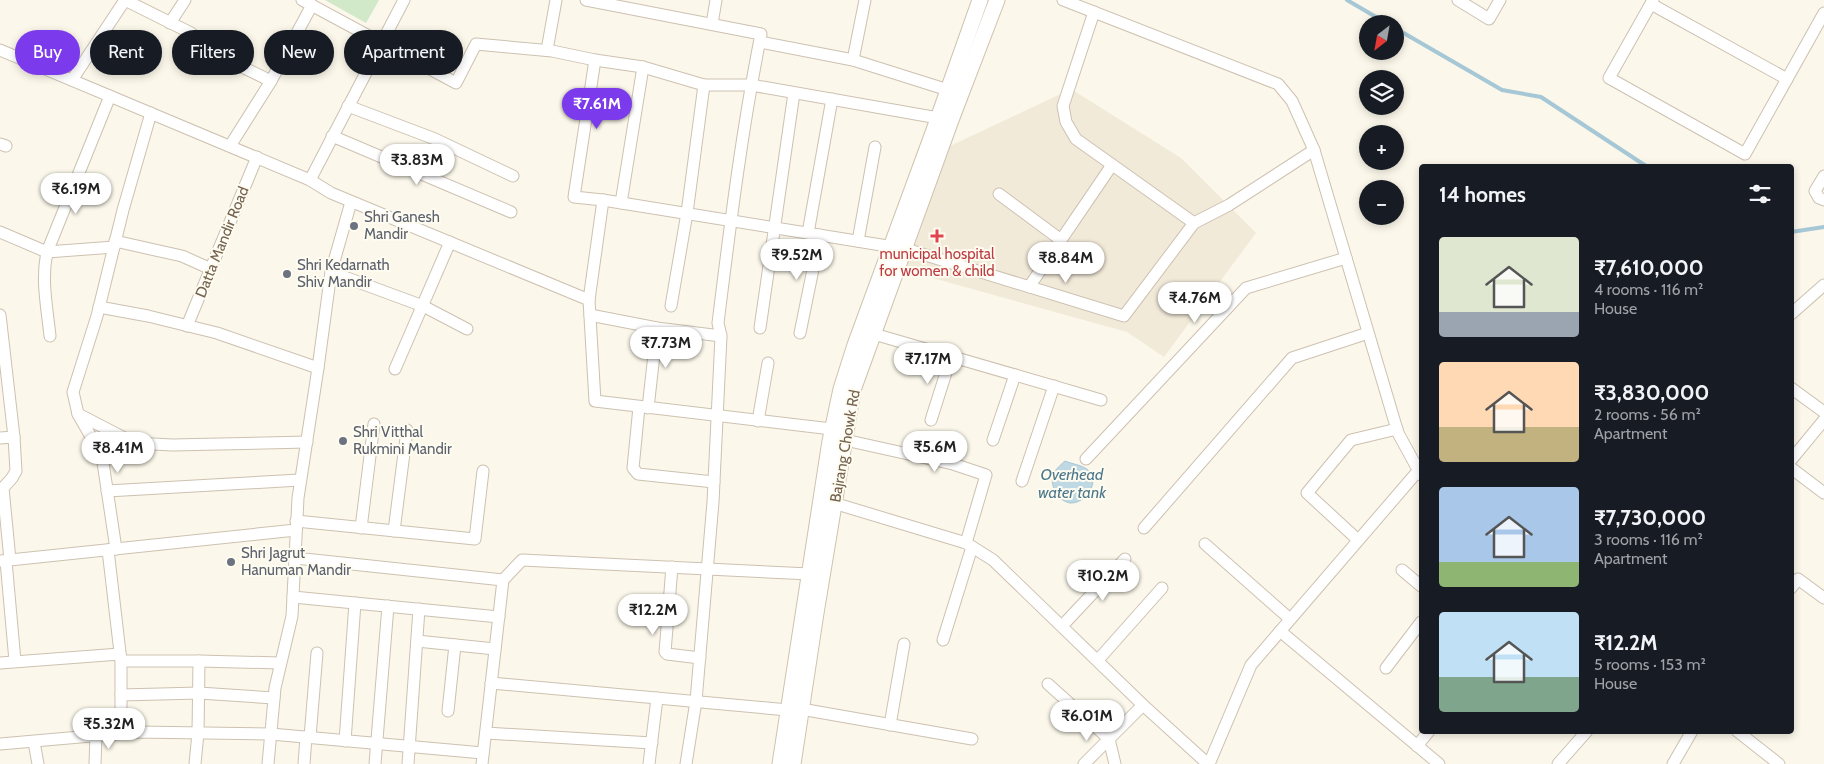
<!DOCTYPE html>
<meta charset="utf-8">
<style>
:root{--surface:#171b24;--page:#20242c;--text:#f1f3f6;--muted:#9ea1a6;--accent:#7c3aed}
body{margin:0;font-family:Cabin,sans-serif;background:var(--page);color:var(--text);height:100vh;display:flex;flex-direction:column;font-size:19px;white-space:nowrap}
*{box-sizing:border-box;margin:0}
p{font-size:16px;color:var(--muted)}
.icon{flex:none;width:28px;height:28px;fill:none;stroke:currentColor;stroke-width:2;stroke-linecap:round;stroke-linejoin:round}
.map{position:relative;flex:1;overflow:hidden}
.side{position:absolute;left:1419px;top:164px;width:375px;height:570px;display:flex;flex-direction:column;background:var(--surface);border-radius:5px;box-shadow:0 2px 8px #0003}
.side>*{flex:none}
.top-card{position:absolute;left:15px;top:30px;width:475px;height:45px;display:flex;gap:10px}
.needle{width:32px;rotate:211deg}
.controls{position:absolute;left:1359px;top:15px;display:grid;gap:10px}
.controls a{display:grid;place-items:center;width:45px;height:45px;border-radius:50%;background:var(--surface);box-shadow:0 2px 8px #0003;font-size:25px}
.price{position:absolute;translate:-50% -42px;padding:0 11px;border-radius:18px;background:#fff;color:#222;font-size:16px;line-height:32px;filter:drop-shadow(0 1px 2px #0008)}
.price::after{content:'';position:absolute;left:50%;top:30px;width:15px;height:11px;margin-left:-8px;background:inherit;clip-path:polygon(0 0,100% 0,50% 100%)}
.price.on{background:var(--accent);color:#fff}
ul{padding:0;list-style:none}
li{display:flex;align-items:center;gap:15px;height:125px;padding:0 20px}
li span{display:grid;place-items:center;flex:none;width:140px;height:100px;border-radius:5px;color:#555}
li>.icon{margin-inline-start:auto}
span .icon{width:60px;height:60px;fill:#fffc;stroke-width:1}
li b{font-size:21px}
h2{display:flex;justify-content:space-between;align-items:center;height:60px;padding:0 20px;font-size:21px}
.chip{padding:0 18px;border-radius:22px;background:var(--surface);box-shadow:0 2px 8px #0003;font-size:18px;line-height:45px}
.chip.on{background:var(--accent);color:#fff}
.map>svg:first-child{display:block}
.residential{fill:#f2ead9}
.green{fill:#d1e8c9}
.water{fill:#bfd9e4;stroke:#a6c7d5}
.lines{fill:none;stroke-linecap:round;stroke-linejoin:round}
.stream{stroke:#a6c7d5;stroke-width:4}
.street-casing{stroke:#cdc1b1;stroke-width:13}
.secondary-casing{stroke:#cfc2ae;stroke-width:17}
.street{stroke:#fff;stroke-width:11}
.secondary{stroke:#fff;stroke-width:15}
.worship-dot{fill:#6b7280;stroke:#fefbf0;stroke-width:2}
.health-dot{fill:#e0444e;stroke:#fefbf0;stroke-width:2}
.labels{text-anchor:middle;stroke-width:4;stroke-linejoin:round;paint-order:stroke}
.worship-label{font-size:15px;fill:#5b616d;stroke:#fefbf0;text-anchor:start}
.street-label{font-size:15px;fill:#74624f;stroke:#fefbf0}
.health-label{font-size:15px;fill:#be3a42;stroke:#fefbf0}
.water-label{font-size:16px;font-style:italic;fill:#4d788c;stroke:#fefbf0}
</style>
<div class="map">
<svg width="1824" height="764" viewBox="0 0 1824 764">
<rect width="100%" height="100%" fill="#fbf7ea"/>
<path class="residential" d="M1071,89L1181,158L1256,233L1164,357L1127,332L904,270L950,146Z"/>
<path class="green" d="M325,0H379L366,23Z"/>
<path class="water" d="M1065,461C1072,464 1082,465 1088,470C1101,481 1086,504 1070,503C1065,502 1061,499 1056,496C1050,477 1050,474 1065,461Z"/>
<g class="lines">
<g class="stream">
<path d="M1347,0L1388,24"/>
<path d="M1395,28L1502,90L1541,97L1646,166"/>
<path d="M1791,232L1824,227"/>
</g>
<defs>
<g id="street">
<path d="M125,0L191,33L189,41L271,81L230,146"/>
<path d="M302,0L456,83L476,44L552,51L595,60L643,67L704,85H751L944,119"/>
<path d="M586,0L761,34C742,129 730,226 718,323L721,336L713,502L696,701L686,764"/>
<path d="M1063,0L1278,84L1292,101L1314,150L1398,433L1421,475"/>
<path d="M1458,0L1489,19L1500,0"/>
<path d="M1653,0L1609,78L1745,154L1824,13"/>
<path d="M1651,4L1787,79"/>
<path d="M1094,12L1063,106L1066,122L1076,139L1194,223"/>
<path d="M170,23L185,0"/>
<path d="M712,24L716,0"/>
<path d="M760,42L853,60L948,90"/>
<path d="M0,50L310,180L331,193L589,300L595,401L840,430"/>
<path d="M547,50L556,0"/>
<path d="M595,60L574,197L603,200L906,249L1124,316L1194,223L1229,205L1314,150"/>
<path d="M853,60L865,0"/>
<path d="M72,80L125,0"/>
<path d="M271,81L312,5"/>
<path d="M348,106L435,139L513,176"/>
<path d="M151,113L123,210L97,316L73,392L78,414L134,443L172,445L307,442"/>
<path d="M332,136L511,212"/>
<path d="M0,144L6,146"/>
<path d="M1824,176L1815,191L1819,198L1824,200"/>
<path d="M310,180L404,0"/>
<path d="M999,194L1061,240"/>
<path d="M621,203L643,67"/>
<path d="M0,232L47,252L114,247"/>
<path d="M808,233L832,99"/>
<path d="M115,241L182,256L211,269"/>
<path d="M858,241L875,147"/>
<path d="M331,272L423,306L467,329"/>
<path d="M1029,287L1112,165"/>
<path d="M589,300L603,200"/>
<path d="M671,306L687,213L704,85"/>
<path d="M99,307L148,316L217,333L318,368"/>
<path d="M1791,314L1824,285"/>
<path d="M0,315L14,437L16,471L12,478L3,488L10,560"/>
<path d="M590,315L657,328L721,336"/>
<path d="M187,326L257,157"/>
<path d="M760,328L794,93"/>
<path d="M867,332L1101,400"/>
<path d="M800,333L820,235"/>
<path d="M50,336C47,307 41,280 47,252L110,96"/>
<path d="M395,369L450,242"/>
<path d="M1791,388L1824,412"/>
<path d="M639,407L633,468L638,474L714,482"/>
<path d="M648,408L657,328"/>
<path d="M78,414L102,456L116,549"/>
<path d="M931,420L951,357"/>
<path d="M758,421L768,363"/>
<path d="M0,438L14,437"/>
<path d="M845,440L953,464L986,475L966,543"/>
<path d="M993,440L1015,375"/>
<path d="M1086,459L1246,288L1346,258"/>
<path d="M1791,460L1824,420"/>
<path d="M1791,468L1824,493"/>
<path d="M1022,481L1054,386"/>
<path d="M107,491L300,480"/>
<path d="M827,501L966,543L993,560L1143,705L1208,764"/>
<path d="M296,521L475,539L483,471"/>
<path d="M361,528L374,424"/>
<path d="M1144,528L1292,358L1368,333"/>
<path d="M394,531L407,430"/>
<path d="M1358,540L1307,493L1351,440L1397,429"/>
<path d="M1205,544L1290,619"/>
<path d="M108,550L121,661V733"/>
<path d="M295,558L503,580"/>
<path d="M0,561L296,530"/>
<path d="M6,561L15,661"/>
<path d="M672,567L665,652L667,654L700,658"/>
<path d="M1402,570L1421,586"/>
<path d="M1791,588L1798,579L1824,598"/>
<path d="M293,597L499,617"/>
<path d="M1062,626L1125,559"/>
<path d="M1280,631L1439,764"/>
<path d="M943,640L972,547"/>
<path d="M417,641L495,649"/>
<path d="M1098,660L1162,588"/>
<path d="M121,661H199L280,663"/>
<path d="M0,663L120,654"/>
<path d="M1386,668L1421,622"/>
<path d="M491,683L788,710L801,709L972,739"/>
<path d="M1048,684L1109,739L1084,764"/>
<path d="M121,695L199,693L274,698"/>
<path d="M448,711L455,645"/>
<path d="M890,725L904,644"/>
<path d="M1737,731L1779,764"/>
<path d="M486,733L652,743"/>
<path d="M310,737L317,653"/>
<path d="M345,741L355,603"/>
<path d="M34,742L38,764"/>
<path d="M0,744L137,732L271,734L483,753"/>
<path d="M1417,746L1429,731"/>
<path d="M95,764L96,736"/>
<path d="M195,764L198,733L199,661"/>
<path d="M268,764L275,688L292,616L298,498L318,368L331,272L351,202"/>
<path d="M304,764L306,737"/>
<path d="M375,764L388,606"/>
<path d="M408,764L419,609"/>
<path d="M482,764L503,580L522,560L810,574"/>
<path d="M649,764L657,698"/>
<path d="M1115,764L1109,739L1143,705"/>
<path d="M1209,764L1251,665L1418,471"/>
<path d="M1558,764L1587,731"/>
<path d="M1673,764L1692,731"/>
</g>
<g id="secondary">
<path d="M780,764L830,441L841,389L855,345L934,130L980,0"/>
<path d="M793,764L816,613L853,390L951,120L997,0"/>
</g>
</defs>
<use href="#street" class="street-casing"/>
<use href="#secondary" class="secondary-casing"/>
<use href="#street" class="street"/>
<use href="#secondary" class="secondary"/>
</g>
<g class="worship-dot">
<circle cx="354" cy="226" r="5"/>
<circle cx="287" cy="274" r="5"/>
<circle cx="343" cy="441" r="5"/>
<circle cx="231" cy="562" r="5"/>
</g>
<path class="health-dot" d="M934.5 228.5h5v5h5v5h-5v5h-5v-5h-5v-5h5z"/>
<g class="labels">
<g class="worship-label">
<text x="364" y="222">Shri Ganesh<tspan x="364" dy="17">Mandir</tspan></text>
<text x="297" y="270">Shri Kedarnath<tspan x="297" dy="17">Shiv Mandir</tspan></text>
<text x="353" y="437">Shri Vitthal<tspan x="353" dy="17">Rukmini Mandir</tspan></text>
<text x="241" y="558">Shri Jagrut<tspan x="241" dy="17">Hanuman Mandir</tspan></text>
</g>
<g class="street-label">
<text transform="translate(222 242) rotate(-68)" y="5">Datta Mandir Road</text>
<text transform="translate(845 446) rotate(-80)" y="5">Bajrang Chowk Rd</text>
</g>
<g class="health-label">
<text x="937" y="259">municipal hospital<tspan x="937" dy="17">for women &amp; child</tspan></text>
</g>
<g class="water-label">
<text x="1072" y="480">Overhead<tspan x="1072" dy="18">water tank</tspan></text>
</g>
</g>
</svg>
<div class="controls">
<a><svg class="needle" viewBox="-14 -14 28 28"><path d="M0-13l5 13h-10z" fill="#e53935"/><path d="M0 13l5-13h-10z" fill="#9ea1a6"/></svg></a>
<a><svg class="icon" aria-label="layers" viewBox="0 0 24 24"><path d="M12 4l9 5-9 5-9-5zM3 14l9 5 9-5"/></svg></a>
<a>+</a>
<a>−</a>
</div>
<b class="price on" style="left:597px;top:130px">₹7.61M</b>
<b class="price" style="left:417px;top:186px">₹3.83M</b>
<b class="price" style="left:76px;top:215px">₹6.19M</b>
<b class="price" style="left:797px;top:281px">₹9.52M</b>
<b class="price" style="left:1066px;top:284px">₹8.84M</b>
<b class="price" style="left:1195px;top:324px">₹4.76M</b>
<b class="price" style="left:666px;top:369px">₹7.73M</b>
<b class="price" style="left:928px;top:385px">₹7.17M</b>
<b class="price" style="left:935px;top:473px">₹5.6M</b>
<b class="price" style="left:118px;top:474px">₹8.41M</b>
<b class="price" style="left:1103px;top:602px">₹10.2M</b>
<b class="price" style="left:653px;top:636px">₹12.2M</b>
<b class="price" style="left:1087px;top:742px">₹6.01M</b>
<b class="price" style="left:109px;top:750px">₹5.32M</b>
<div class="top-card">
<a class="chip on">Buy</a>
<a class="chip">Rent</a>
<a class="chip">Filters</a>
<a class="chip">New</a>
<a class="chip">Apartment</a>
</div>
<section class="side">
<h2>14 homes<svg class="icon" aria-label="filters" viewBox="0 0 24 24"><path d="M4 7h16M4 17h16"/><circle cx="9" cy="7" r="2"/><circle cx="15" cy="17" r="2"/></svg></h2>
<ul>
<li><span style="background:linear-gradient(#dfe7d0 75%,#9aa5b1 0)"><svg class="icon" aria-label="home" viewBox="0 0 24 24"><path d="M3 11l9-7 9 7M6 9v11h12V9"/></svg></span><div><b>₹7,610,000</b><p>4 rooms · 116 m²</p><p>House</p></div></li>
<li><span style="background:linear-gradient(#ffd9b3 65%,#c2b280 0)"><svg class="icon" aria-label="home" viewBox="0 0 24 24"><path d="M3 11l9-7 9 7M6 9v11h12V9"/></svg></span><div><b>₹3,830,000</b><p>2 rooms · 56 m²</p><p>Apartment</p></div></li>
<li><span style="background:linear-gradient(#a9c7e8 75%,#8fb573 0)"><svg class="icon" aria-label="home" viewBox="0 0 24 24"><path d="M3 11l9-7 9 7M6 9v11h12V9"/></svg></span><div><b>₹7,730,000</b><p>3 rooms · 116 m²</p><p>Apartment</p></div></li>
<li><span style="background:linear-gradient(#bfe0f5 65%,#7fa58c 0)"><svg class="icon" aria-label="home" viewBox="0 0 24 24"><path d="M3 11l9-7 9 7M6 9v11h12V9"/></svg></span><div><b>₹12.2M</b><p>5 rooms · 153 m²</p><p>House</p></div></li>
</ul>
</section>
</div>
